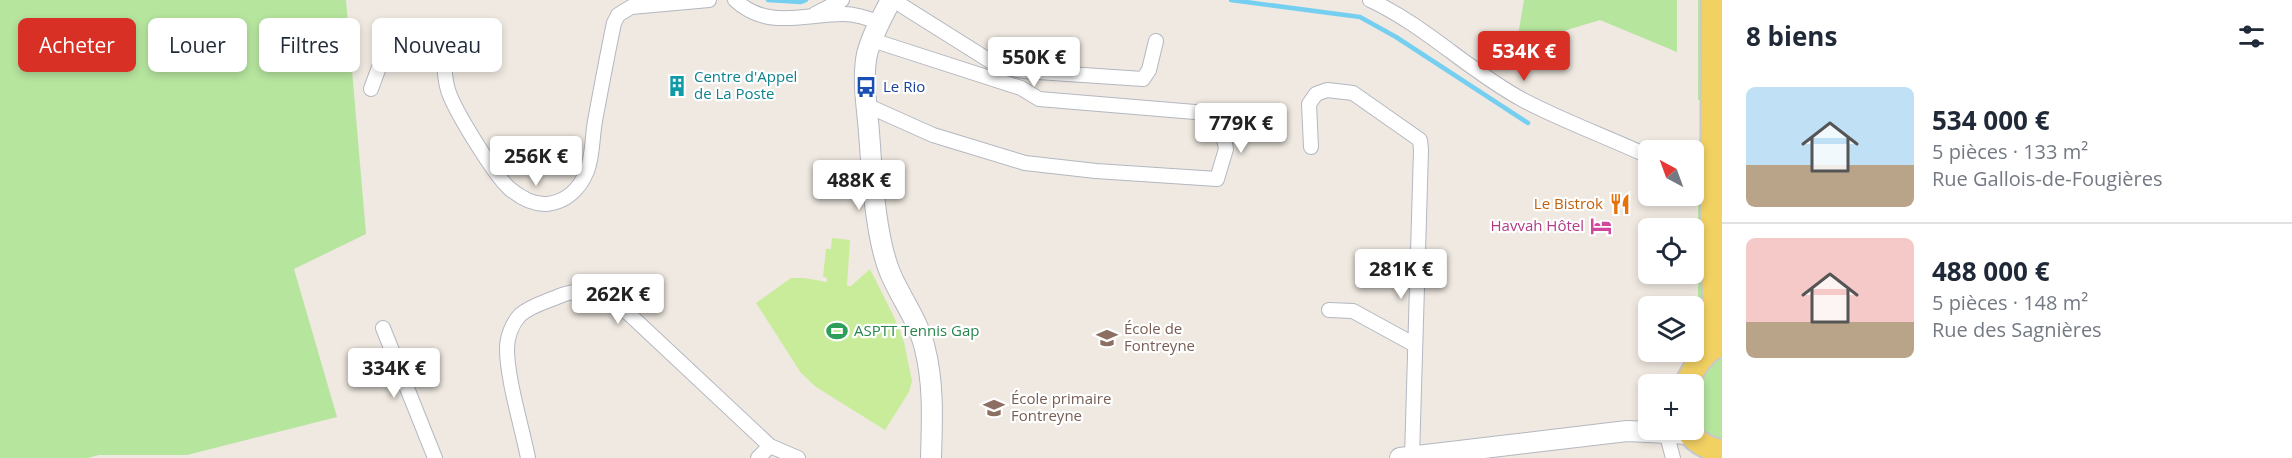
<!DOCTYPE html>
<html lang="fr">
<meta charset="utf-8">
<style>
:root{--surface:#fff;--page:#f2f2f3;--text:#1f2937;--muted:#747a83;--line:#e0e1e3;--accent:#d93025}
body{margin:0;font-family:"Open Sans",sans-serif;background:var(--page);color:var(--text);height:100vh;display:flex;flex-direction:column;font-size:22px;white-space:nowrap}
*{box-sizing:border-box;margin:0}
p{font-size:20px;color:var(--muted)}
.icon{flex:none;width:33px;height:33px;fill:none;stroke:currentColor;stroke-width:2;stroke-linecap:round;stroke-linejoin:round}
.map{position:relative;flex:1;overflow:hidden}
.drawer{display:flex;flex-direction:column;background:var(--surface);width:570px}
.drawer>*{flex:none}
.banner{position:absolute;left:18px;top:18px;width:570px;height:54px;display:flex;gap:12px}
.needle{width:39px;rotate:319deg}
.fabs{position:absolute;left:1638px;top:140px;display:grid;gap:12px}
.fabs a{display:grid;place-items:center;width:66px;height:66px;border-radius:9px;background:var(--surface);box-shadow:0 3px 9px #0003;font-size:30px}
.price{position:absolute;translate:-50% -51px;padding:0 14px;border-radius:6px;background:#fff;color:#222;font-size:20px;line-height:39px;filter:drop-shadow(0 2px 3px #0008)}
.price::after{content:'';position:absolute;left:50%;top:36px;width:18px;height:14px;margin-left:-9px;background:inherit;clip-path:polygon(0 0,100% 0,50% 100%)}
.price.on{background:var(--accent);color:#fff}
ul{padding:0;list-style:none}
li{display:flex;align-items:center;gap:18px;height:150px;padding:0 24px}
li+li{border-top:2px solid var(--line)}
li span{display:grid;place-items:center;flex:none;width:168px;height:120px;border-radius:9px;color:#555}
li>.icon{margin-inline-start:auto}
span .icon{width:72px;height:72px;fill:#fffc;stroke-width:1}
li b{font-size:26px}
h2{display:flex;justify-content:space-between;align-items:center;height:72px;padding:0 24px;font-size:26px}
.pill{padding:0 21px;border-radius:9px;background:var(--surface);box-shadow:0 3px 9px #0003;font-size:21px;line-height:54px}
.pill.on{background:var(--accent);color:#fff}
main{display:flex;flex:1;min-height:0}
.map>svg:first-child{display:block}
.green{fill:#b6e59e}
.pitch{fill:#c9ec9a}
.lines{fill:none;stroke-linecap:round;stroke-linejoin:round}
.stream{stroke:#75cff0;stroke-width:4.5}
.street-casing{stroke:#b4b7c1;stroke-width:16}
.secondary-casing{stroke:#b4b7c1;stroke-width:22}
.primary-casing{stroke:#c9c9c9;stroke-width:26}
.street{stroke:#fff;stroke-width:14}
.secondary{stroke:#fff;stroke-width:20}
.primary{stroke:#f2d163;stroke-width:22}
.labels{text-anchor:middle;stroke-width:4.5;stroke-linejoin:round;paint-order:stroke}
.culture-label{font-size:15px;fill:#0d838f;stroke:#fff;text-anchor:start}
.transit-label{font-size:15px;fill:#164399;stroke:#fff;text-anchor:start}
.food-label{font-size:15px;fill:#c56008;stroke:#fff;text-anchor:end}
.hotel-label{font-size:15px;fill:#b23c85;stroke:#fff;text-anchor:end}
.education-label{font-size:15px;fill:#785e54;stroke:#fff;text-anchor:start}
.leisure-label{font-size:15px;fill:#27864d;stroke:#fff;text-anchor:start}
</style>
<main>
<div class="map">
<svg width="1722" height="458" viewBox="0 0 1722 458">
<rect width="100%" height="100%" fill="#efe9e1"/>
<g class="green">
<path d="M0,0H346L366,234L294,269L337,417L187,455H99L88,458H0Z"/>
<path d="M1524,0H1677V52L1600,20L1560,32L1530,49L1517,41Z"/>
<path d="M1698,0H1708L1707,100H1698Z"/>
<path d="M1698,183L1707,191L1708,303L1703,302L1698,297Z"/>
<path d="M1722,356V439C1677,427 1690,374 1722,356Z"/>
</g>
<path class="pitch" d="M832,238L850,240L847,286H851L870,269L895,319L904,342L912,381L909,392L885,430L816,387L801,373L756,303L791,278H804L827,282V278L823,277L826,249H831Z"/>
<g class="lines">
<g class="stream">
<path d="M768,0L801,2L806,0"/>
<path d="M1231,0L1360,17L1396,37L1528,123"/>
</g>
<defs>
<g id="street">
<path d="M735,0C767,30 804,14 843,14C855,14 868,18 880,23"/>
<path d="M893,0L998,66L1023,71L1143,79L1149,70L1156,41"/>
<path d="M1370,0C1426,26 1469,71 1523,100C1563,121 1607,137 1648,156"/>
<path d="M815,14L842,0"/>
<path d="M371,89C380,65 387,35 417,33C425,32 432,34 437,41C446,54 443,75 448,90C454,110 495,176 510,189C521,198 534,205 547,204C567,202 580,188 587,171C593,156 592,137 595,121C601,89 607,56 614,23L618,15L631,7L709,0"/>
<path d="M866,105L933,135L1025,163L1096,171L1217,179L1226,149L1219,114L1039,99L1021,88L872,40"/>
<path d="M1311,147L1309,104L1316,94L1327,90L1353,93L1420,140L1421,150L1412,457"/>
<path d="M1694,173L1717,175"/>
<path d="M1329,310L1353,311L1415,345"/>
<path d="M383,328L435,458"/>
<path d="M1666,432L1673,458"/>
<path d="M528,458C522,427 507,379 507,349C507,337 512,324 520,315C530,306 545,302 557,297C588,284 603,293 628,313L770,446L798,458"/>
<path d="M758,458L770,446"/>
</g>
<g id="secondary">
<path d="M891,0C882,17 872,35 867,54C862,79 867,107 869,132C872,173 875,238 891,275C902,300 919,322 925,349C934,385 932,421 931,458"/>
<path d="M1400,458L1627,431L1690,434"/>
</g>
<g id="primary">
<path d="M1710,349L1715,321L1712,240L1713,0"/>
<path d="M1686,384C1695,366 1703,352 1722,343"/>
<path d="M1686,429C1695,442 1706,449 1722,451"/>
</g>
</defs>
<use href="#street" class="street-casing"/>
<use href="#secondary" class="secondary-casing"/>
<use href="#primary" class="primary-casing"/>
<use href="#street" class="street"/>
<use href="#secondary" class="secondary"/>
<use href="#primary" class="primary"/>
</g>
<defs>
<symbol id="building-bare" viewBox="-9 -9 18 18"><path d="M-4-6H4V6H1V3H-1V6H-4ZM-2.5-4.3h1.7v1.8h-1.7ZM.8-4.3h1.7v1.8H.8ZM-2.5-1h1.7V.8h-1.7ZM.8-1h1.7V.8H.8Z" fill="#0f9aa8" stroke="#fff" stroke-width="2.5" paint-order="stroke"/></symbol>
<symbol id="bus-bare" viewBox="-9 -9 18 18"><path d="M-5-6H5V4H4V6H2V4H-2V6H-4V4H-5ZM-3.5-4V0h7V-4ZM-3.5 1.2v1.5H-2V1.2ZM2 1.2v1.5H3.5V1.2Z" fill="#1a4fb4" stroke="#fff" stroke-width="2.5" paint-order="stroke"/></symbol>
<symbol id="restaurant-bare" viewBox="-9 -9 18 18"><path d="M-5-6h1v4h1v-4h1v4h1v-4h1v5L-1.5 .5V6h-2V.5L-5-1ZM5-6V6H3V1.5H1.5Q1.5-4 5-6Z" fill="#e8710a" stroke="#fff" stroke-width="2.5" paint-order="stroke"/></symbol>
<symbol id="hotel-bare" viewBox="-9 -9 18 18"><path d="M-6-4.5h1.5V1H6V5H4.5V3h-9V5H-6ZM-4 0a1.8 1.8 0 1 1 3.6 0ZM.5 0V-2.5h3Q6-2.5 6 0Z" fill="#d1479c" stroke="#fff" stroke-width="2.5" paint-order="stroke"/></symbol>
<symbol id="stadium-bare" viewBox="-9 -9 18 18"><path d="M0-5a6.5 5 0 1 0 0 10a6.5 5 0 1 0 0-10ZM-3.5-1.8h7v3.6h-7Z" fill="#2e9e5b" stroke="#fff" stroke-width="2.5" paint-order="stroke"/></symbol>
<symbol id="school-bare" viewBox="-9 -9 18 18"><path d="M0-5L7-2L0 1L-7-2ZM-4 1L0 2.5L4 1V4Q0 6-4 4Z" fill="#8d6e63" stroke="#fff" stroke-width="2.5" paint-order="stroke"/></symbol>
</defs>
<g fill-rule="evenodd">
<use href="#building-bare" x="662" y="71" width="30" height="30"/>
<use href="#bus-bare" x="851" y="72" width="30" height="30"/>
<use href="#restaurant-bare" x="1605" y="189" width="30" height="30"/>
<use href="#hotel-bare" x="1586" y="211" width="30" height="30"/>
<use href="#stadium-bare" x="822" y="316" width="30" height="30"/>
<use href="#school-bare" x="1092" y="323" width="30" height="30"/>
<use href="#school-bare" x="979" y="393" width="30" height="30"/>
</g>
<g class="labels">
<g class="culture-label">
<text x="694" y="82">Centre d'Appel<tspan x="694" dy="17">de La Poste</tspan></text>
</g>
<g class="transit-label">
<text x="883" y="92">Le Rio</text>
</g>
<g class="food-label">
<text x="1603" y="209">Le Bistrok</text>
</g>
<g class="hotel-label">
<text x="1584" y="231">Havvah Hôtel</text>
</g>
<g class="education-label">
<text x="1124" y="334">École de<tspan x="1124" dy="17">Fontreyne</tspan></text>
<text x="1011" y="404">École primaire<tspan x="1011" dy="17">Fontreyne</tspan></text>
</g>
<g class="leisure-label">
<text x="854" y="336">ASPTT Tennis Gap</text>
</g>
</g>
</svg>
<div class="fabs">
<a><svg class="needle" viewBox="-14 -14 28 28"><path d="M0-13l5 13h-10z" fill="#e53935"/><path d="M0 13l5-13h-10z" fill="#747a83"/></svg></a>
<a><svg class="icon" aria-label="locate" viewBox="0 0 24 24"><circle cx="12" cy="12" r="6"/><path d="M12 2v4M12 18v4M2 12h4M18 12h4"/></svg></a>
<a><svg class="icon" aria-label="layers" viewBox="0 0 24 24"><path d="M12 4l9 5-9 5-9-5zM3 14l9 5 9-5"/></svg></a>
<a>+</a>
</div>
<b class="price on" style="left:1524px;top:82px">534K €</b>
<b class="price" style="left:1034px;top:88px">550K €</b>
<b class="price" style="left:1241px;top:154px">779K €</b>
<b class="price" style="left:536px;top:187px">256K €</b>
<b class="price" style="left:859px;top:211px">488K €</b>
<b class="price" style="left:1401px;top:300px">281K €</b>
<b class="price" style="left:618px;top:325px">262K €</b>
<b class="price" style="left:394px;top:399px">334K €</b>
<div class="banner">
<a class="pill on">Acheter</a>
<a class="pill">Louer</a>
<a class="pill">Filtres</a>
<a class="pill">Nouveau</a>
</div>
</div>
<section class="drawer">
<h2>8 biens<svg class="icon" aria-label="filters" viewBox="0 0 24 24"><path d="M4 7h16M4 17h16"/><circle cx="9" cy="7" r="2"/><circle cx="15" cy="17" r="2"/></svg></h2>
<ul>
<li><span style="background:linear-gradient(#bfe0f5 65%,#b9a48a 0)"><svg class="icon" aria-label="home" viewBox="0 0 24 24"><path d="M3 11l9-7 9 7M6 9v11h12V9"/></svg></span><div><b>534 000 €</b><p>5 pièces · 133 m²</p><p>Rue Gallois-de-Fougières</p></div></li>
<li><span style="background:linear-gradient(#f6c9c9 70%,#b9a48a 0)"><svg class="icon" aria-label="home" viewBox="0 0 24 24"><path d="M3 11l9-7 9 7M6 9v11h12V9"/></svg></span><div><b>488 000 €</b><p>5 pièces · 148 m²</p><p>Rue des Sagnières</p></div></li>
</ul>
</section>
</main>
